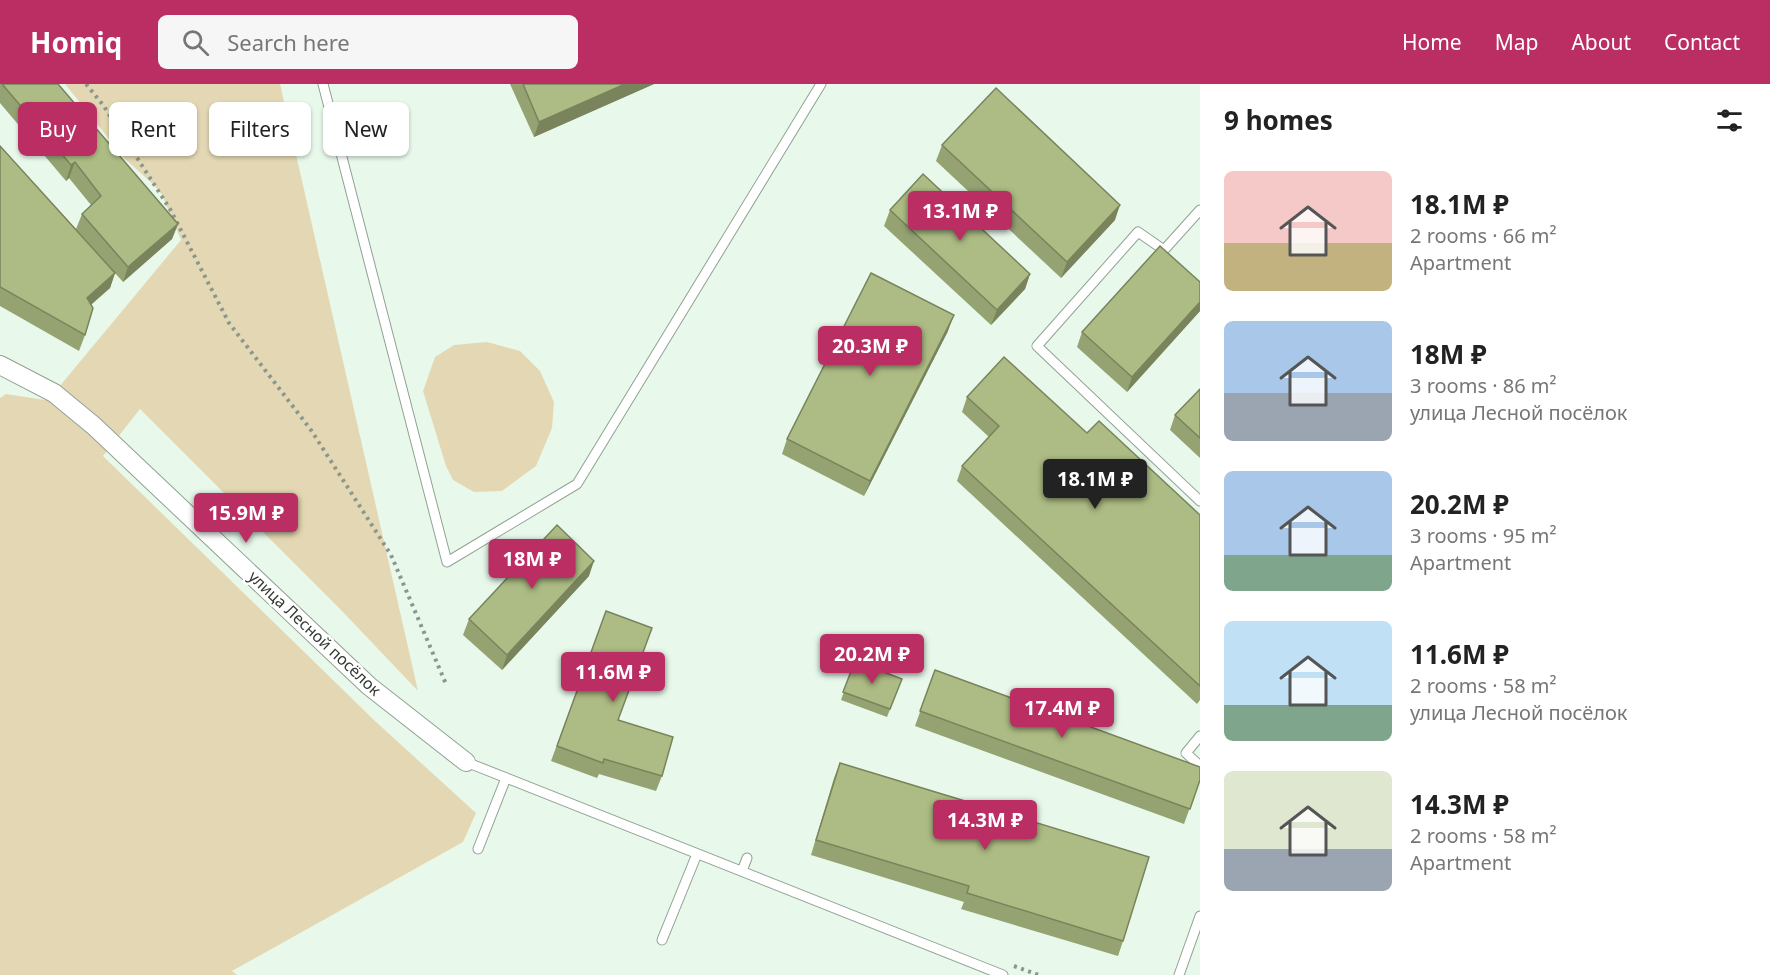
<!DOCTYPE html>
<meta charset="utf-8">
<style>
:root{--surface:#fff;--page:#f6f6f6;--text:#222;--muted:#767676;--accent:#ba2e63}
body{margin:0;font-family:"Noto Sans",sans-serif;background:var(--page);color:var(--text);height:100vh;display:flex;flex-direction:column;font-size:22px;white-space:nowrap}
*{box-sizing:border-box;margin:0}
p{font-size:20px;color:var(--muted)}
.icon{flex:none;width:33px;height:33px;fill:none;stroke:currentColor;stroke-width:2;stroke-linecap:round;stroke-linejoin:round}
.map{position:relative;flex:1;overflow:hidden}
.details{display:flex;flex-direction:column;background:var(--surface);width:570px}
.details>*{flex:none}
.top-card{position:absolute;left:18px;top:18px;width:570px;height:54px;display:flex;gap:12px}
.price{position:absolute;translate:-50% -51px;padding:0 14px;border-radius:6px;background:var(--accent);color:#fff;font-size:20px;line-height:39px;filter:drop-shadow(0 2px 3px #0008)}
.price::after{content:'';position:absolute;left:50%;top:36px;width:18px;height:14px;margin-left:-9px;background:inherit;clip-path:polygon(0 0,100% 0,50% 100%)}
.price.selected{background:#222;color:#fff}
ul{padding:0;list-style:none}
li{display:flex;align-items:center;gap:18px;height:150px;padding:0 24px}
li span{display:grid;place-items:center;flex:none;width:168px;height:120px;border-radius:9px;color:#555}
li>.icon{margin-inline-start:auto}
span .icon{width:72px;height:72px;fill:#fffc;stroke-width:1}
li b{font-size:26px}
h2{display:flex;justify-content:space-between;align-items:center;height:72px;padding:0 24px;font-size:26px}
.pill{padding:0 21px;border-radius:9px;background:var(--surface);box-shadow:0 2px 4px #0004;font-size:21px;line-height:54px}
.pill.selected{background:var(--accent);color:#fff}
header{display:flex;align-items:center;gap:36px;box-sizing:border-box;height:84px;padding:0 30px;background:var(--accent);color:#fff}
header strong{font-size:28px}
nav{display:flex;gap:33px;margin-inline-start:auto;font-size:21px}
.search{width:420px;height:54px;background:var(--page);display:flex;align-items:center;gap:15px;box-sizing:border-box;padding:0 21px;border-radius:9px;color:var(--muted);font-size:22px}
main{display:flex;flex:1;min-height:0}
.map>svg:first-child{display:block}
.green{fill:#e4d8b4}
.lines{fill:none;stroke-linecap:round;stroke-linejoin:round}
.service-casing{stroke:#91a194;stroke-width:11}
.minor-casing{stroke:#91a194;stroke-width:20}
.path{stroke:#8b978d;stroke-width:4;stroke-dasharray:3 4.5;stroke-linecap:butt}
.service{stroke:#fff;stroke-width:9}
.minor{stroke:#fff;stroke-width:18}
.wall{fill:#95a272}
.shaded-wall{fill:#79845c}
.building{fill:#adbc84;stroke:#79845c;stroke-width:1.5}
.labels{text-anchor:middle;stroke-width:5;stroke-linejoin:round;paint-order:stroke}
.street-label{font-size:16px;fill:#333a34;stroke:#fff}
</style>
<header>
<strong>Homiq</strong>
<div class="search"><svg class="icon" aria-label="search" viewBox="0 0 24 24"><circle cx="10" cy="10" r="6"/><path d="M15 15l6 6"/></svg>Search here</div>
<nav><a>Home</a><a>Map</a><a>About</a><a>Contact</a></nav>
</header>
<main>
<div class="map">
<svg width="1200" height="891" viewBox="0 0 1200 891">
<rect width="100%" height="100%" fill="#e8f9eb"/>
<g class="green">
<path d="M65,0H280L418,607L341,526L140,325L103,372L375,637L476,729L463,758L232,887L237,891H0V314L6,310L45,316L54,309L181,156L162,111L154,101L125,75Z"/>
<path d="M487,258L520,267L540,287L554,318L552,344L536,382L502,407L474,408L453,396L446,382L423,307L435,273L454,261Z"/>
</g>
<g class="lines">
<defs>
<g id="service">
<path d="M323,0L447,478L577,400L821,0"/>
<path d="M1200,126L1164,166L1138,148L1037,262L1200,417"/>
<path d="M1200,652L1186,669L1200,682"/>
<path d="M466,678L1003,891"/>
<path d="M478,765L506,694"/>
<path d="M742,787L747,774"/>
<path d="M662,856L697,770"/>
<path d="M1179,891L1200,832"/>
</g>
<path id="minor" d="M0,281L54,309L94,342L369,602L466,678"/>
</defs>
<use href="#service" class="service-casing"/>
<use href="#minor" class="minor-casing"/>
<g class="path">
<path d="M86,0L103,21L170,125L229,239L311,346L391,471L446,600"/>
<path d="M1014,882L1039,891"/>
</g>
<use href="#service" class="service"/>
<use href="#minor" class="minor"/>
</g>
<g class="wall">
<path d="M0,0H58L178,140L172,155L123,198L115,189L110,204L91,221L85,251L79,267L0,222V62L76,145L82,130L91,121L69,94L66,97L0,19Z"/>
<path d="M510,0H654L534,53Z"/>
<path d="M942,61L1115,136L1061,194L936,77Z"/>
<path d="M890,126L1030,190L1025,205L991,241L884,142Z"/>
<path d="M1200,198V227L1127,308L1077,263L1082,248Z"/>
<path d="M948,247L864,412L782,370L787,355Z"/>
<path d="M1200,305V374L1170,346L1175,331Z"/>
<path d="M967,313L1087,349L1200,431V616L1197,620L957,397L962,382L989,353L962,328Z"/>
<path d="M589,492L502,586L463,551L469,535Z"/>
<path d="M606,527L618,636L662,692L656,707L599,690L597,694L551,677Z"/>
<path d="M855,577L902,595L887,633L841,616Z"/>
<path d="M935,586L1200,696L1184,740L915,642Z"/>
<path d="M840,679L1123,857L1118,872L961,825L964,818L811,771L834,694Z"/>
</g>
<g class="shaded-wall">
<path d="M625,0H654L534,53L539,38Z"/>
<path d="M75,78L69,94L66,97L71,81Z"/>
<path d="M1120,121L1115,136L1061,194L1067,178Z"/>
<path d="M178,140L172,155L123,198L128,183Z"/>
<path d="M115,189L110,204L81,229L87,214Z"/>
<path d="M1030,190L1025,205L991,241L997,226Z"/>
<path d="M1200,218V227L1127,308L1132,293Z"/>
<path d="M954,231L948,247L864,412L870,397Z"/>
<path d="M594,477L589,492L502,586L507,571Z"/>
</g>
<g class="building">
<path d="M2,0H58L178,140L128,183L82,130L101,112L75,78L71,81Z"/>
<path d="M523,0H625L539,38Z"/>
<path d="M996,4L1120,121L1067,178L942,61Z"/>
<path d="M0,62L115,189L87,214L93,224L85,251L0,203Z"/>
<path d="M923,90L1030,190L997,226L890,126Z"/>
<path d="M1160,162L1200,198V218L1132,293L1082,248Z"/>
<path d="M871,189L954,231L870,397L787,355Z"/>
<path d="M1004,273L1087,349L1099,337L1200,431V602L962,382L999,342L967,313Z"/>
<path d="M1200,305V354L1175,331Z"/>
<path d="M557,441L594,477L507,571L469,535Z"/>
<path d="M606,527L652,544L618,636L673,653L662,692L604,675L603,679L557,662Z"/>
<path d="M855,577L902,595L890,625L843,608Z"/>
<path d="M935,586L1200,683V696L1190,725L920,627Z"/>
<path d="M840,679L1149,773L1123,857L967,809L969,802L816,756Z"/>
</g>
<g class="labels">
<g class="street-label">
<text transform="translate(315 549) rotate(43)" y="6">улица Лесной посёлок</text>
</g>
</g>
</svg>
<b class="price" style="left:960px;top:158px">13.1M ₽</b>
<b class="price" style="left:870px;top:293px">20.3M ₽</b>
<b class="price selected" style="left:1095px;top:426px">18.1M ₽</b>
<b class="price" style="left:246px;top:460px">15.9M ₽</b>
<b class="price" style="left:532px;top:506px">18M ₽</b>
<b class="price" style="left:872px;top:601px">20.2M ₽</b>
<b class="price" style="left:613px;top:619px">11.6M ₽</b>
<b class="price" style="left:1062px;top:655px">17.4M ₽</b>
<b class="price" style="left:985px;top:767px">14.3M ₽</b>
<div class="top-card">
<a class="pill selected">Buy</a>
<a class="pill">Rent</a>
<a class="pill">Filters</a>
<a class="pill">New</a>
</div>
</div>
<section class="details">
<h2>9 homes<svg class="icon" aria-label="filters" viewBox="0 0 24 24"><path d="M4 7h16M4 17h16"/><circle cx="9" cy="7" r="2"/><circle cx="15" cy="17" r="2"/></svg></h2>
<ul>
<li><span style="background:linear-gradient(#f6c9c9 60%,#c2b280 0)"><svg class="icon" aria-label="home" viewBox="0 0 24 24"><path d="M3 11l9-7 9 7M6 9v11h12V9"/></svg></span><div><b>18.1M ₽</b><p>2 rooms · 66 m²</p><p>Apartment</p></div></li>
<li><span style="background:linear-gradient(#a9c7e8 60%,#9aa5b1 0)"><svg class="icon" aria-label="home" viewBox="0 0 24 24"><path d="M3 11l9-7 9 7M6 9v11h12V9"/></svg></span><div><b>18M ₽</b><p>3 rooms · 86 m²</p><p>улица Лесной посёлок</p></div></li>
<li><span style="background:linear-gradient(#a9c7e8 70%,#7fa58c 0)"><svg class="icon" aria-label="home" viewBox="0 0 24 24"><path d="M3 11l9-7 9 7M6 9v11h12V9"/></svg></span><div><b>20.2M ₽</b><p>3 rooms · 95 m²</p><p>Apartment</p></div></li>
<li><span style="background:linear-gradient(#bfe0f5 70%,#7fa58c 0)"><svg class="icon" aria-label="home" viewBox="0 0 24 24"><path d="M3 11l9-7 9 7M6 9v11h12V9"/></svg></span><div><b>11.6M ₽</b><p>2 rooms · 58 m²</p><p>улица Лесной посёлок</p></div></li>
<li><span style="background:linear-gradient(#dfe7d0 65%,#9aa5b1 0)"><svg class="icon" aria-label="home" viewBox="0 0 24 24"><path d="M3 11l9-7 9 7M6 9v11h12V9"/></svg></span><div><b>14.3M ₽</b><p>2 rooms · 58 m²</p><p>Apartment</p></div></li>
</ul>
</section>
</main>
